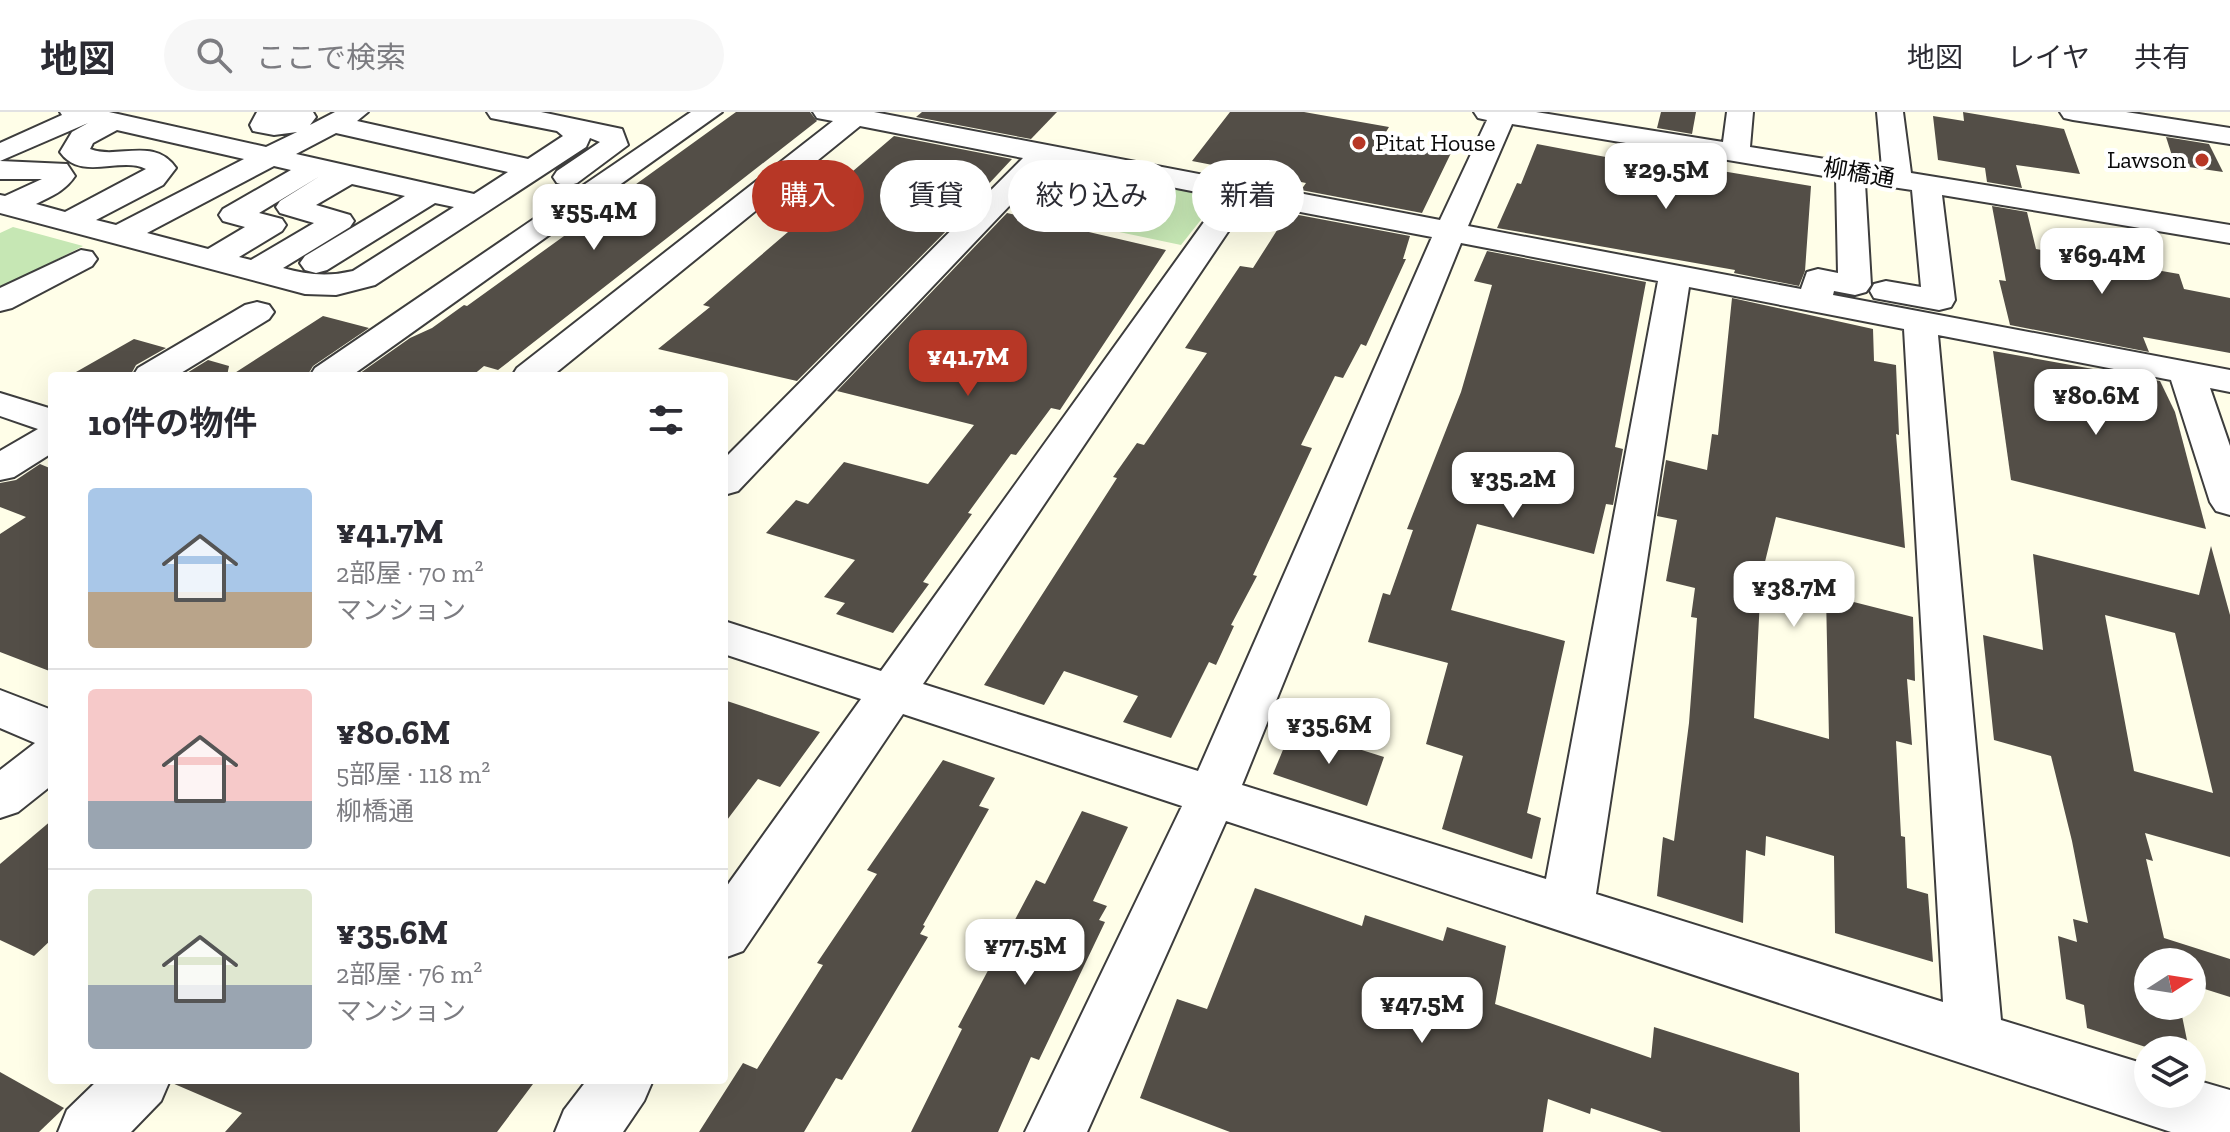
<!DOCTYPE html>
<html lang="ja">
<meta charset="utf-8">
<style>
:root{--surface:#fff;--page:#f7f7f7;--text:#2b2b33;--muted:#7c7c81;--line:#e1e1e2;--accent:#b73726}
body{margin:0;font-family:"Zilla Slab","Noto Sans JP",serif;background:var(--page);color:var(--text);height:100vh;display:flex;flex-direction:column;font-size:30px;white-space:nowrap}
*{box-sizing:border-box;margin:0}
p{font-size:26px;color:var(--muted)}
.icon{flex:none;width:44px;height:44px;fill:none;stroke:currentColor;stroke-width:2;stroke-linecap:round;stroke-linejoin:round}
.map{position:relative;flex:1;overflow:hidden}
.sheet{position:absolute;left:48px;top:260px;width:680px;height:712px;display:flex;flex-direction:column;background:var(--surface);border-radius:8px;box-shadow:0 8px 32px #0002}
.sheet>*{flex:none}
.hud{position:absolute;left:752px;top:48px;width:760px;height:72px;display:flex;gap:16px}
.needle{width:52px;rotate:78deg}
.controls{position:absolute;left:2134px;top:836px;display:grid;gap:16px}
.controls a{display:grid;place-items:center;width:72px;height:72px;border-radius:50%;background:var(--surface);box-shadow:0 8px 32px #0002;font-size:40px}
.price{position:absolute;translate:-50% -68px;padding:0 18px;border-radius:16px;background:#fff;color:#222;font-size:26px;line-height:52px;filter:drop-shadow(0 2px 4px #0008)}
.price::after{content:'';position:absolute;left:50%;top:48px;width:24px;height:18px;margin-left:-12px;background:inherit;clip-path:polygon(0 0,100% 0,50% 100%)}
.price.current{background:var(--accent);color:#fff}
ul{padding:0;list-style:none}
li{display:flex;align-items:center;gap:24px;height:200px;padding:0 40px}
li+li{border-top:2px solid var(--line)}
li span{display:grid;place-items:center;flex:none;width:224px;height:160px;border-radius:8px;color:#555}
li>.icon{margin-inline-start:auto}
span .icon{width:96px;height:96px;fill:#fffc;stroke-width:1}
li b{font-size:34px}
h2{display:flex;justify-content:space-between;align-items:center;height:96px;padding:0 40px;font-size:34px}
.pill{padding:0 28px;border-radius:36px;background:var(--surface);box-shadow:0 8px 32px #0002;font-size:28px;line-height:72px}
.pill.current{background:var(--accent);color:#fff}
header{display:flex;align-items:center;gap:48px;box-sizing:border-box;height:112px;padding:0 40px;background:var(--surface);border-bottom:2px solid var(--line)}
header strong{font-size:38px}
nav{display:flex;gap:44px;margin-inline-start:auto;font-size:28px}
.search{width:560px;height:72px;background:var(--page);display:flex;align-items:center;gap:20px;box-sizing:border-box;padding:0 28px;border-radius:44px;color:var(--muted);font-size:30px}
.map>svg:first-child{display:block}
.green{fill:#c6e7b4}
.building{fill:#534e47;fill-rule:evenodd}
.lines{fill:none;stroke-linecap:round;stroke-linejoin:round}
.minor-casing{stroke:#3d3d3d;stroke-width:4}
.minor{fill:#fff;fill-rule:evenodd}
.poi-dot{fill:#b73726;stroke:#fff;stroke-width:3}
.labels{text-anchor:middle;stroke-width:8;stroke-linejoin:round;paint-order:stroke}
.far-poi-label{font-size:24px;fill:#0a0a0a;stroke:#fff;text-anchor:start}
.far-street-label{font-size:24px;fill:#0a0a0a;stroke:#fff}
</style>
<header>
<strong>地図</strong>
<div class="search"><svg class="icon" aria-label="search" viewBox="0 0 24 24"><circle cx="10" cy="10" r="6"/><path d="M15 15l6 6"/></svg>ここで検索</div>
<nav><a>地図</a><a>レイヤ</a><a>共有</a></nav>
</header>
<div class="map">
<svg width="2230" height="1020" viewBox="0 0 2230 1020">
<rect width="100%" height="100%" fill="#fffee8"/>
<g class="green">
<path d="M1064,54L1207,83L1215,90L1181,133L1010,97L1050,56Z"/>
<path d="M13,115L83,134L0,177V121Z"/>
</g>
<g class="building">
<path d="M736,0H810L817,9L498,258L484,254L472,264H356L410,226L432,216L464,193L467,194Z"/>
<path d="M922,0H1057L1031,27L916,5Z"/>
<path d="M1230,0H1304L1389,15L1381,28L1451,41L1422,101L1301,78L1306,71L1192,49Z"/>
<path d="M1661,0H1696L1692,22L1657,16Z"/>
<path d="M1963,0L2064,17L2080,62L2016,53L2022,76L1987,70L1985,56L1938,48L1933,4L1964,9Z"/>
<path d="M894,24L1012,47L969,93H972L797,269L658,237L710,195L703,193L823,90L818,89Z"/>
<path d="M2166,25L2209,32L2223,60L2175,53Z"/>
<path d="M1537,32L1648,53L1652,38L1688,44L1686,53L1811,74L1805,159L1799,174L1734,161L1735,158L1497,116L1517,71L1521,72Z"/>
<path d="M1992,94L2027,100L2036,137L2179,162L2184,177L2230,186V241L2143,225L2149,240L2010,213L1999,168L2006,169Z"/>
<path d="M1007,101L1166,138L1060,298L1051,296L1016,343L1011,342L968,401L972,402L923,470L929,472L893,521L836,502L845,491L824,485L855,448L766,421L796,388L808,392L844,350L928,372L974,313L837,279Z"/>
<path d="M1288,101L1410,124L1403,147H1406L1366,234L1361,232L1343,266L1335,264L1301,333L1312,336L1253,463L1257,464L1231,513L1234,514L1216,553L1209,550L1171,626L1123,610L1138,584L1064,559L1044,593L984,573L1117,366L1113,365L1137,331L1144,333L1207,241L1185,236L1240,154L1253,156Z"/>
<path d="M1487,139L1646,170L1615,335L1623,337L1613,393L1606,392L1594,442L1477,412L1451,498L1565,529L1527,701L1541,706L1532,747L1442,717L1463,644L1426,632L1448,551L1368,530L1383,481L1390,483L1413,418L1407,417L1461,280L1475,232L1492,173L1474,169Z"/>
<path d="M1732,186L1873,217L1874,249L1896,253L1899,323L1896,322L1905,436L1776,405L1761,466L1754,606L1829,627L1826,483L1913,505L1915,569L1907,567L1912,633L1896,629L1901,724L1905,725L1907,776L1928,782L1933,850L1835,821L1834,744L1766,724L1765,744L1746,738L1743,811L1657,784L1663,725L1674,729L1689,611L1697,506L1691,505L1695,476L1666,469L1677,408L1657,404L1666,348L1707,358L1712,322L1718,323Z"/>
<path d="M323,204L369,216L313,254L307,264H230Z"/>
<path d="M134,227L166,236L136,253L130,264H69Z"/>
<path d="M1993,239L2160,269L2175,300L2206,417L2011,368Z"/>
<path d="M208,248L229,254L227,264H182Z"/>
<path d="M40,352L52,357V560L0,540V422L26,405L0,395V371L16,368Z"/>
<path d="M2211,434L2230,503V745L2145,721L2153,749L2146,747L2164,826L2230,847V885L2192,873V850H2148V894H2180L2189,938H2155L2087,916L2084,893L2066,887L2058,824L2077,830L2073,807L2088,811L2072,729L2051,644L1994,628L1983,523L2043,538L2033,442L2199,483ZM2105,503L2175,521L2213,681L2134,659Z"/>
<path d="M724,588L820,620L780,675L758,667L724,712Z"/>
<path d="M1292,616L1384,645L1367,694L1273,662Z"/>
<path d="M943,648L995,666L979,694L989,697L923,813L925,814L920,822L928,825L842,968L836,966L804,1020H699L743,951L757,957L823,853L817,851L877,762L867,758Z"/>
<path d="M1082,699L1128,715L1093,789L1107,794L1099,808L1105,810L1039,948L1031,945L998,1020H911L962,917L958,915L1036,768L1045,772Z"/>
<path d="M52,708V827L34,844L0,828V752Z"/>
<path d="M1255,776L1362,814L1365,803L1443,829L1447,815L1506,834L1495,892L1651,946L1654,915L1799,961L1800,1020H1662L1591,996L1590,1002L1548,987L1543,1020H1230L1140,986L1177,887L1207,897Z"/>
<path d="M0,960L64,996L39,1020H0Z"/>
<path d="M173,968H536L497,1020H225L242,1001L172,971Z"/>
</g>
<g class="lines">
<defs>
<g id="minor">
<path d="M60,0H109L266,35L297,20L274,23L253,19L250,13L257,0H313L316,5L310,13L335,0H368L357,9L528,47L563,24L557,19L491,6L487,0H541L622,17L628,33L577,71L567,74L557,71L553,65L557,59L600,30L590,26L586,35L375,173L336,183L305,182L0,101V83L5,84L42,67H0V49L67,52L75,64C65,79 52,84 36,92L65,100L146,57C120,44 81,70 60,40L72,20L88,11L0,49V31L62,3ZM117,18L244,47L116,113L96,108L163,73L176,56C154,24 118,48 90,37L93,31ZM336,21L508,60L474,82L296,42ZM274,54L291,58L223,97L219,103L223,109L245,115L208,137L147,121ZM320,64L280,89L276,95L280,101L314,111L251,148L239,145L282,119L286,113L282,107L259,101ZM352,72L405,84L305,144L300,151L305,158L316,161L327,158L435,91L454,95L353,159C328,165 307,163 283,156L350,115L354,109L350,103L316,93Z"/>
<path d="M691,0H722L351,264H310L315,256Z"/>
<path d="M813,0H874L1440,108L1487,8L1478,6L1474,0H1536L1723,30L1727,0H1753L1750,35L1882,56L1877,0H1903L1911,61L2230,113V131L1942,83L1955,188L1951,195L1939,198L1874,186L1870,179L1874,172L1886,169L1921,175L1912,78L1865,71L1871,173L1866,180L1855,183L1834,179L1833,183L2230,258V280L2210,276L2230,334V403L2216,399L2210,390L2171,268L1938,223L2001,908L2148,953V982H2192V967L2230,978V1020H2171L1226,709L1087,1020H1025L1182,694L903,602L743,839L724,846V778L861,587L724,542V509L881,559L1222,85L1050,51L738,379L724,383V347L1023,46L860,14L552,264H512L517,256L833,9L817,6ZM1512,12L1836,66L1838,161L1818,157L1807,160L1801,177L1468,114ZM1248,90L1432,125L1198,659L923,572ZM1461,131L1658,169L1546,767L1242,673ZM1689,175L1904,217L1943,890L1596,782Z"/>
<path d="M2060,0H2126L2230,16V32L2073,8L2064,6Z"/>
<path d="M81,138L92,140L97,147L92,154L12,196L0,199V176Z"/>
<path d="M257,190L269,193L274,200L269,207L176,264H133L138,256L245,193Z"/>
<path d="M0,281L52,297V341L14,365L0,368V339L38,317L0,304Z"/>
<path d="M0,578L52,598V673L18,700L0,706V658L35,631L0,616Z"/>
<path d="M98,968H170L161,989L131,1020H58L67,998Z"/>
<path d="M587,968H653L644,989L623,1020H555L564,998Z"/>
</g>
</defs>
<use href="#minor" class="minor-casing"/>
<use href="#minor" class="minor"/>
</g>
<g class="poi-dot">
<circle cx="1359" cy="31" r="8"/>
<circle cx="2202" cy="48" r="8"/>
</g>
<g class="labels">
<g class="far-poi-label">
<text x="1375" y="39">Pitat House</text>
<text x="2186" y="56" text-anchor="end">Lawson</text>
</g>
<g class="far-street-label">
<text transform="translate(1859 61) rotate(10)" y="8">柳橋通</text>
</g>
</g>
</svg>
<div class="controls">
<a><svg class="needle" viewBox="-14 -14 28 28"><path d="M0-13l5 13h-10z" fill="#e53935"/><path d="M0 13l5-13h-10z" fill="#7c7c81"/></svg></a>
<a><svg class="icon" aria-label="layers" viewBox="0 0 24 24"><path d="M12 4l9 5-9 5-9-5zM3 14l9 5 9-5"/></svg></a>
</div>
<b class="price" style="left:1666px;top:99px">¥29.5M</b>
<b class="price" style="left:594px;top:140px">¥55.4M</b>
<b class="price" style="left:2102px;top:184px">¥69.4M</b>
<b class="price current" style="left:968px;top:286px">¥41.7M</b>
<b class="price" style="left:2096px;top:325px">¥80.6M</b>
<b class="price" style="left:1513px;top:408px">¥35.2M</b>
<b class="price" style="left:1794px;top:517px">¥38.7M</b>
<b class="price" style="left:1329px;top:654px">¥35.6M</b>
<b class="price" style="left:1025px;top:875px">¥77.5M</b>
<b class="price" style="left:1422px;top:933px">¥47.5M</b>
<div class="hud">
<a class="pill current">購入</a>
<a class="pill">賃貸</a>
<a class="pill">絞り込み</a>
<a class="pill">新着</a>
</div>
<section class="sheet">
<h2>10件の物件<svg class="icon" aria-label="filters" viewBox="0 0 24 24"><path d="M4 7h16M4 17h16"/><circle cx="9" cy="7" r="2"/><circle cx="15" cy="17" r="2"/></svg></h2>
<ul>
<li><span style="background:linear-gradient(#a9c7e8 65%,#b9a48a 0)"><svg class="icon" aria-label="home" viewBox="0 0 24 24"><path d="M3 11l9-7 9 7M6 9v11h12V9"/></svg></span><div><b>¥41.7M</b><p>2部屋 · 70 m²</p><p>マンション</p></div></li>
<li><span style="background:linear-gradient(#f6c9c9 70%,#9aa5b1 0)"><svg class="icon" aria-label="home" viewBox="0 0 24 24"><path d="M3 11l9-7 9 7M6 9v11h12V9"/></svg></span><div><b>¥80.6M</b><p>5部屋 · 118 m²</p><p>柳橋通</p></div></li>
<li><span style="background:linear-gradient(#dfe7d0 60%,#9aa5b1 0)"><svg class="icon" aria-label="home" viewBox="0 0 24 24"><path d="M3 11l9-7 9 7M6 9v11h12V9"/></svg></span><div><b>¥35.6M</b><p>2部屋 · 76 m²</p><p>マンション</p></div></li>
</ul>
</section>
</div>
